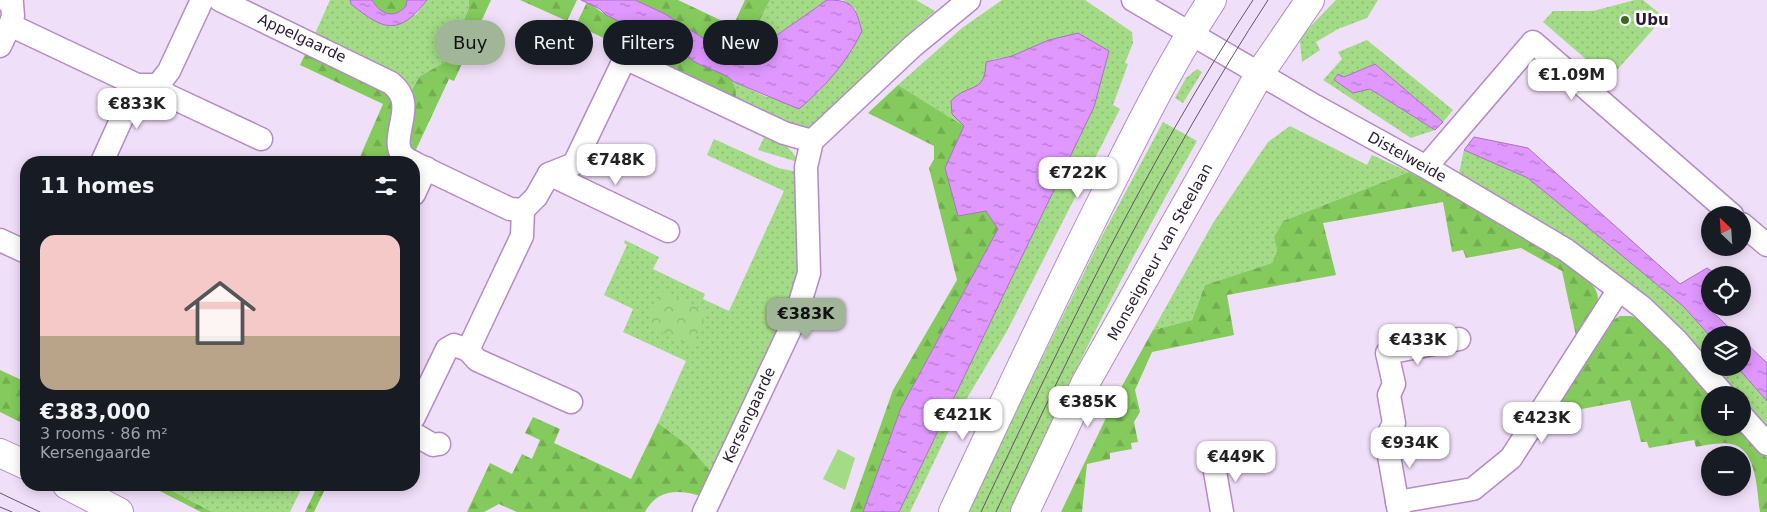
<!DOCTYPE html>
<meta charset="utf-8">
<style>
:root{--surface:#171b24;--page:#20242c;--text:#f1f3f6;--muted:#9ea1a6;--accent:#a1b598}
body{margin:0;font-family:"DejaVu Sans",sans-serif;background:var(--page);color:var(--text);height:100vh;display:flex;flex-direction:column;font-size:19px;white-space:nowrap}
*{box-sizing:border-box;margin:0}
p{font-size:16px;color:var(--muted)}
.icon{flex:none;width:28px;height:28px;fill:none;stroke:currentColor;stroke-width:2;stroke-linecap:round;stroke-linejoin:round}
.map{position:relative;flex:1;overflow:hidden}
.sheet{position:absolute;left:20px;top:156px;width:400px;height:335px;display:flex;flex-direction:column;background:var(--surface);border-radius:20px;box-shadow:0 2px 12px #0003}
.sheet>*{flex:none}
.guide{position:absolute;left:435px;top:20px;width:475px;height:45px;display:flex;gap:10px}
.needle{width:32px;rotate:335deg}
.tools{position:absolute;left:1701px;top:206px;display:grid;gap:10px}
.tools a{display:grid;place-items:center;width:50px;height:50px;border-radius:50%;background:var(--surface);box-shadow:0 2px 12px #0003;font-size:25px}
.price{position:absolute;translate:-50% -42px;padding:0 11px;border-radius:10px;background:#fff;color:#222;font-size:16px;line-height:32px;filter:drop-shadow(0 1px 2px #0008)}
.price::after{content:'';position:absolute;left:50%;top:30px;width:15px;height:11px;margin-left:-8px;background:inherit;clip-path:polygon(0 0,100% 0,50% 100%)}
.price.current{background:var(--accent);color:#111}
ul{padding:0;list-style:none}
li{display:grid;align-content:center;gap:10px;height:265px;padding:0 20px}
li span{display:grid;place-items:center;height:155px;border-radius:15px;color:#555}
li>.icon{margin-inline-start:auto}
span .icon{width:90px;height:90px;fill:#fffc;stroke-width:1}
li b{font-size:21px}
h2{display:flex;justify-content:space-between;align-items:center;height:60px;padding:0 20px;font-size:21px}
.pill{padding:0 18px;border-radius:22px;background:var(--surface);box-shadow:0 2px 12px #0003;font-size:18px;line-height:45px}
.pill.current{background:var(--accent);color:#111}
.map>svg:first-child{display:block}
.grass{fill:url(#grass-dots)}
.forest{fill:url(#forest-firs)}
.park{fill:url(#park-crowns)}
.garden{fill:#a3db86}
.water{fill:url(#water-ripples);stroke:#a972c1}
.lines{fill:none;stroke-linecap:round;stroke-linejoin:round}
.street-casing{stroke:#b48bc6;stroke-width:25}
.secondary-casing{stroke:#b48bc6;stroke-width:30}
.street{stroke:#fff;stroke-width:22}
.secondary{stroke:#fff;stroke-width:28}
.tram{stroke:#64546c;stroke-width:1}
.poi-dot{fill:#3f6925;stroke:#fff;stroke-width:2}
.labels{text-anchor:middle;stroke-width:5;stroke-linejoin:round;paint-order:stroke}
.poi-label{font-size:15px;font-weight:bold;fill:#2a1a31;stroke:#fff;text-anchor:start}
.street-label{font-size:15px;fill:#2a1a31;stroke:#fff}
</style>
<div class="map">
<svg width="1767" height="512" viewBox="0 0 1767 512">
<defs>
<pattern id="grass-dots" width="8" height="8" patternUnits="userSpaceOnUse" patternTransform="scale(1.25)"><rect width="8" height="8" fill="#a3db86"/><path d="M2 2h.1M6 6h.1" fill="none" stroke="#8cbb74" stroke-width="1.8" stroke-linecap="round"/></pattern>
<pattern id="forest-firs" width="22" height="20" patternUnits="userSpaceOnUse" patternTransform="scale(1.25)"><rect width="22" height="20" fill="#84ca5c"/><path d="M5 1l3.5 6h-7zM16 11l3.5 6h-7z" fill="#72ad50"/></pattern>
<pattern id="park-crowns" width="20" height="18" patternUnits="userSpaceOnUse" patternTransform="scale(1.25)"><rect width="20" height="18" fill="#a3db86"/><path d="M2 6a3 3 0 1 1 6 0M12 15a3 3 0 1 1 6 0" fill="none" stroke="#8cbb74"/></pattern>
<pattern id="water-ripples" width="26" height="14" patternUnits="userSpaceOnUse" patternTransform="scale(1.25)"><rect width="26" height="14" fill="#e097ff"/><path d="M2 4q2-2 4 0t4 0M15 11q2-2 4 0t4 0" fill="none" stroke="#b67acf"/></pattern>
</defs>
<rect width="100%" height="100%" fill="#f0dff8"/>
<g class="grass">
<path d="M330,0H350L351,4L369,18L416,15L427,0H469V8L447,61L420,76L410,93L393,72L315,34Z"/>
<path d="M770,0H827L746,57L736,59L749,41Z"/>
<path d="M843,0H916L935,11L902,39L822,119L805,129L793,126L736,100L734,82L767,97L818,93L853,49L856,9Z"/>
<path d="M1002,0H1085L1132,32L1133,43L1125,63L1128,64L1113,105L1120,109L1007,331L954,420L910,512H899L1094,107L1109,51L1049,40L1012,56L994,59L981,84L973,88L952,114L964,126L898,85L962,28Z"/>
<path d="M1336,0H1378L1367,18L1338,29L1316,42L1320,50L1302,62L1300,42L1303,34Z"/>
<path d="M1635,0H1643L1664,17L1609,79L1543,22L1553,11H1593Z"/>
<path d="M1367,40L1453,110L1443,122L1375,64L1344,77L1369,89L1435,130L1411,138L1323,80L1342,59L1338,52Z"/>
<path d="M1197,69L1202,72L1183,103L1175,98L1186,78Z"/>
<path d="M1163,122L1197,141C1129,260 1065,386 1011,512H967L1101,238Z"/>
<path d="M1290,126L1367,165L1372,155L1409,172L1283,221L1274,237L1277,251L1272,263L1205,285L1192,320L1153,330L1213,223L1268,142Z"/>
<path d="M765,135C780,142 791,146 798,162L758,150Z"/>
<path d="M714,139L778,168L798,172L799,271L791,304L711,472L689,446L658,423L686,361L623,332L633,309L604,295L627,245L624,243L625,240L659,257L653,269L705,294L703,299L729,311L784,191L707,155Z"/>
<path d="M1464,150L1528,178L1683,306L1710,336V368H1738L1767,401V432L1743,404L1742,395H1734L1624,281L1539,220L1459,173Z"/>
<path d="M161,485H303L290,512H212Z"/>
</g>
<g class="forest">
<path d="M372,0H407L406,6C394,20 380,15 372,0Z"/>
<path d="M469,0H491L454,81L449,79L413,156L407,149L410,93L420,76L447,61L469,8Z"/>
<path d="M520,0H577L567,21Z"/>
<path d="M635,0H678L733,26L745,0H770L749,41L736,59L665,14Z"/>
<path d="M587,2L606,15L684,52C694,68 729,67 734,84C736,89 736,95 736,100L576,25Z"/>
<path d="M307,50L388,94C402,121 375,142 396,162H362L359,159L383,104L300,65Z"/>
<path d="M898,85L964,126L945,168L958,216L986,211L998,229L901,408L863,512H850L893,390L957,280L929,168L934,159V146L868,113Z"/>
<path d="M1409,172C1441,188 1590,266 1597,293C1602,307 1584,325 1576,336L1562,271L1521,248L1466,258L1463,250L1452,252L1443,202L1323,223L1336,275L1227,295L1234,335L1152,352L1135,390L1140,412L1134,422L1138,442L1131,443L1132,449L1110,453V459L1087,464L1082,512H1061L1116,397L1153,330L1192,320L1205,285L1272,263L1277,251L1274,237L1283,221Z"/>
<path d="M1620,316H1632L1642,321L1675,352L1710,395V428H1740L1767,458V512H1760C1757,492 1757,453 1735,445C1723,441 1708,445 1696,447L1694,440L1649,448L1647,442H1641L1630,400L1560,413L1538,440L1534,438L1610,322Z"/>
<path d="M0,370L26,382V425L0,412Z"/>
<path d="M533,417L560,429L554,443L631,479L658,423L689,446L711,472L701,496C678,489 657,489 645,512H517L499,504L484,512H467L490,463L512,474L522,454L532,459L540,440L525,433Z"/>
<path d="M148,485H161L212,512H201Z"/>
<path d="M318,485H327L314,512H305Z"/>
</g>
<path class="park" d="M661,291L707,312L692,346L646,325Z"/>
<path class="garden" d="M838,449L855,458L845,490L823,479Z"/>
<g class="water">
<path d="M350,0H372C380,14 394,20 406,6L407,0H427C399,36 384,31 351,4Z"/>
<path d="M581,0H635L665,14L736,59L746,57L827,0C854,0 855,7 862,31C848,61 824,88 799,109L734,82C720,68 694,68 684,52L606,15L600,9Z"/>
<path d="M1078,33L1109,51L1094,107L899,512H863L901,408L998,229L986,211L958,216L945,168L964,126L952,114L951,101C969,82 985,95 986,62L1012,56L1049,40Z"/>
<path d="M1375,64L1443,122L1435,130L1370,89L1353,93L1334,80L1338,74L1344,77Z"/>
<path d="M1474,137L1528,148L1680,284L1707,268L1717,275H1710V301L1706,306L1737,335L1710,336L1683,306L1528,178L1464,150Z"/>
<path d="M1743,340L1767,363V401L1738,368H1742Z"/>
</g>
<g class="lines">
<defs>
<g id="street">
<path d="M6,0L12,3L13,16L10,25"/>
<path d="M220,0L391,83C397,88 402,94 403,102C407,122 385,152 413,162"/>
<path d="M1133,0L1315,106L1426,167L1566,250L1642,307L1677,341L1724,395"/>
<path d="M0,46L10,25L137,85H158L169,71L202,0"/>
<path d="M158,85L167,95L261,139"/>
<path d="M102,162L137,85"/>
<path d="M414,163L510,209L523,210L536,197L549,174L574,164L625,58L784,133L812,141L913,46L969,0"/>
<path d="M1426,167L1533,42L1732,215"/>
<path d="M549,174L668,231"/>
<path d="M414,194L426,168"/>
<path d="M1742,224L1767,245"/>
<path d="M0,240L26,252"/>
<path d="M468,350L477,360L571,402"/>
<path d="M1742,416L1767,444"/>
<path d="M414,417L447,349L454,345L468,350L522,236L523,210"/>
<path d="M414,434L433,445L439,444"/>
<path d="M1213,460L1222,512"/>
<path d="M1397,502L1473,489L1511,458L1618,291"/>
<path d="M704,512L795,319L809,273L806,167L812,141"/>
<path d="M1399,512L1386,439L1394,423L1389,395L1394,384L1387,353L1459,339"/>
</g>
<g id="secondary">
<path d="M0,453L26,465"/>
<path d="M67,485L119,512"/>
<path d="M953,512C1006,399 1058,286 1115,175C1145,115 1175,56 1212,0"/>
<path d="M1025,512L1086,382L1260,73L1310,0"/>
</g>
</defs>
<use href="#street" class="street-casing"/>
<use href="#secondary" class="secondary-casing"/>
<use href="#street" class="street"/>
<use href="#secondary" class="secondary"/>
<g class="tram">
<path d="M0,493L40,512"/>
<path d="M0,507L12,512"/>
<path d="M981,512C1064,337 1146,162 1253,0"/>
<path d="M996,512C1077,336 1162,163 1268,0"/>
</g>
</g>
<circle class="poi-dot" cx="1625" cy="20" r="5"/>
<g class="labels">
<g class="poi-label">
<text x="1635" y="25">Ubu</text>
</g>
<g class="street-label">
<text transform="translate(302 38) rotate(25)" y="5">Appelgaarde</text>
<text transform="translate(1407 157) rotate(29)" y="5">Distelweide</text>
<text transform="translate(1160 252) rotate(-61)" y="5">Monseigneur van Steelaan</text>
<text transform="translate(749 415) rotate(-65)" y="5">Kersengaarde</text>
</g>
</g>
</svg>
<div class="tools">
<a><svg class="needle" viewBox="-14 -14 28 28"><path d="M0-13l5 13h-10z" fill="#e53935"/><path d="M0 13l5-13h-10z" fill="#9ea1a6"/></svg></a>
<a><svg class="icon" aria-label="locate" viewBox="0 0 24 24"><circle cx="12" cy="12" r="6"/><path d="M12 2v4M12 18v4M2 12h4M18 12h4"/></svg></a>
<a><svg class="icon" aria-label="layers" viewBox="0 0 24 24"><path d="M12 4l9 5-9 5-9-5zM3 14l9 5 9-5"/></svg></a>
<a>+</a>
<a>−</a>
</div>
<b class="price" style="left:1572px;top:101px">€1.09M</b>
<b class="price" style="left:137px;top:130px">€833K</b>
<b class="price" style="left:616px;top:186px">€748K</b>
<b class="price" style="left:1078px;top:199px">€722K</b>
<b class="price current" style="left:806px;top:340px">€383K</b>
<b class="price" style="left:1418px;top:366px">€433K</b>
<b class="price" style="left:1088px;top:428px">€385K</b>
<b class="price" style="left:963px;top:441px">€421K</b>
<b class="price" style="left:1542px;top:444px">€423K</b>
<b class="price" style="left:1410px;top:469px">€934K</b>
<b class="price" style="left:1236px;top:483px">€449K</b>
<div class="guide">
<a class="pill current">Buy</a>
<a class="pill">Rent</a>
<a class="pill">Filters</a>
<a class="pill">New</a>
</div>
<section class="sheet">
<h2>11 homes<svg class="icon" aria-label="filters" viewBox="0 0 24 24"><path d="M4 7h16M4 17h16"/><circle cx="9" cy="7" r="2"/><circle cx="15" cy="17" r="2"/></svg></h2>
<ul>
<li><span style="background:linear-gradient(#f6c9c9 65%,#b9a48a 0)"><svg class="icon" aria-label="home" viewBox="0 0 24 24"><path d="M3 11l9-7 9 7M6 9v11h12V9"/></svg></span><div><b>€383,000</b><p>3 rooms · 86 m²</p><p>Kersengaarde</p></div></li>
</ul>
</section>
</div>
